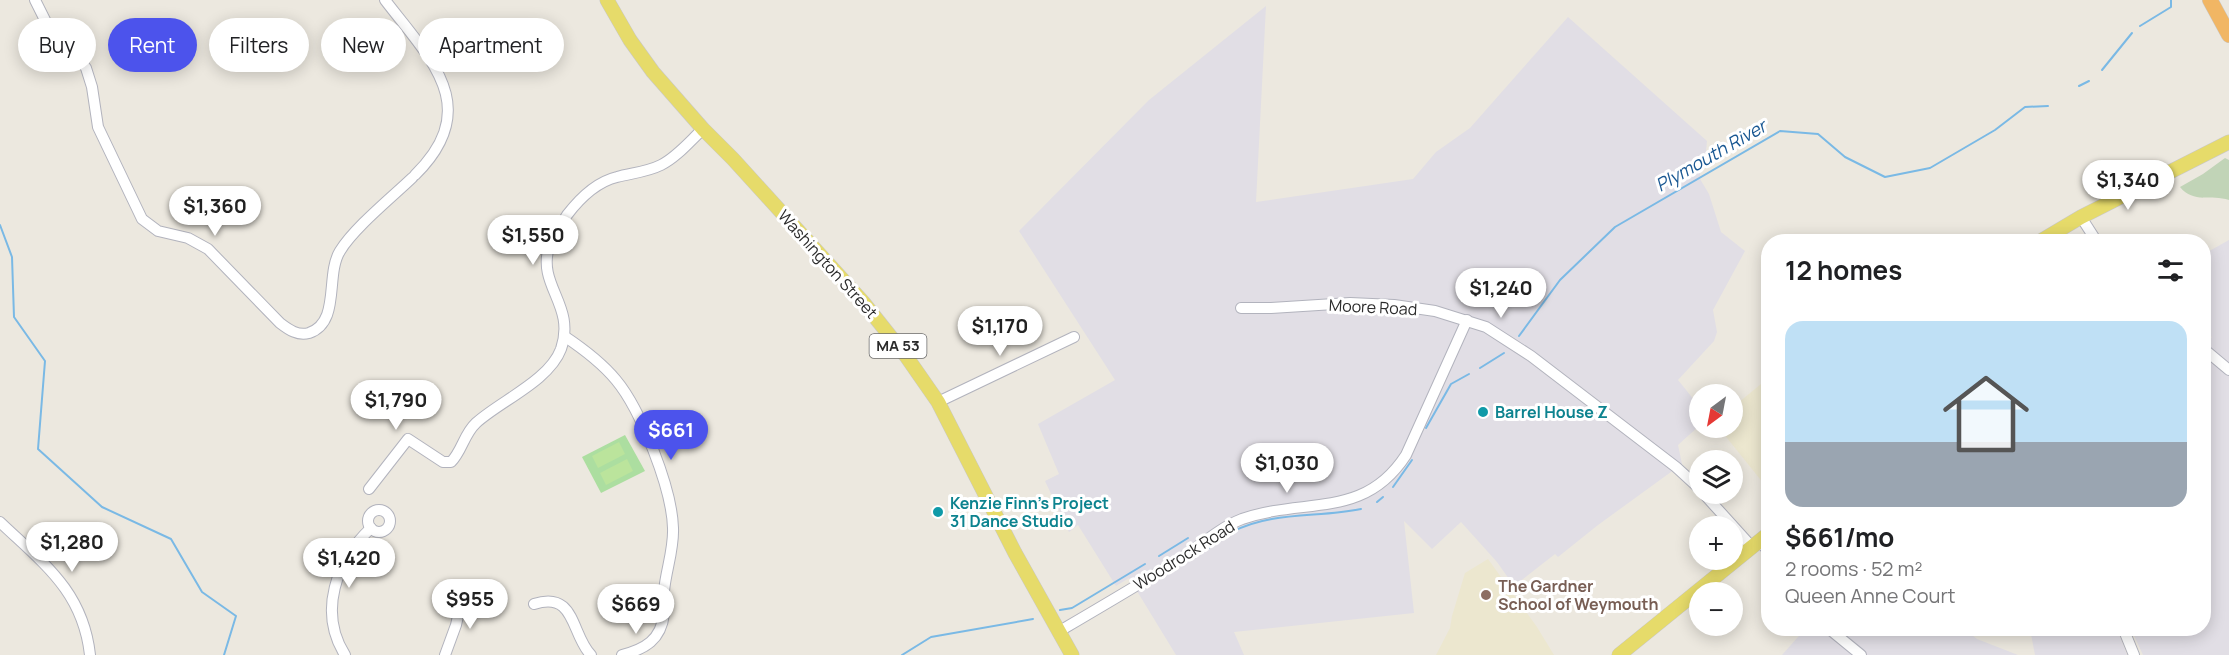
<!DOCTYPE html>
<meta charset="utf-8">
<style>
:root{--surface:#fff;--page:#f6f6f6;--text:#202124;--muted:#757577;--accent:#4c53ec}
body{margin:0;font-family:Manrope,sans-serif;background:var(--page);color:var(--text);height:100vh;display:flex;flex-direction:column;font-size:22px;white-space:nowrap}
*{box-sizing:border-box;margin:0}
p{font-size:20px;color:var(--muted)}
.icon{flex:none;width:33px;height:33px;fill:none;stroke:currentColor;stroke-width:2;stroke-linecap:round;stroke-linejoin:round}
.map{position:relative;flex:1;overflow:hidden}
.side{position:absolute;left:1761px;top:234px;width:450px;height:402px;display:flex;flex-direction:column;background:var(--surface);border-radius:24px;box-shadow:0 3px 15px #0003}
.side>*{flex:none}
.banner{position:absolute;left:18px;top:18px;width:570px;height:54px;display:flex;gap:12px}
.needle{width:39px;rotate:212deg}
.tools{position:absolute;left:1689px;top:384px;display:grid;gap:12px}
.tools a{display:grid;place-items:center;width:54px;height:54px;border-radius:50%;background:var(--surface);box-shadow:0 3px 15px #0003;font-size:30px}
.price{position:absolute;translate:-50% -51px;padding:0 14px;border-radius:21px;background:#fff;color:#222;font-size:20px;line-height:39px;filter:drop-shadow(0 2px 3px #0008)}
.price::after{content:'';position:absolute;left:50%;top:36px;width:18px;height:14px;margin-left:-9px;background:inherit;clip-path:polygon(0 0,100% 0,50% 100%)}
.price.current{background:var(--accent);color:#fff}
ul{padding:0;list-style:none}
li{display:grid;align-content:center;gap:12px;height:318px;padding:0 24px}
li span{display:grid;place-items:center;height:186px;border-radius:18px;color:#555}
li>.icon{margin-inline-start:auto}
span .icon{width:108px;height:108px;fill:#fffc;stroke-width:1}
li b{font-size:26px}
h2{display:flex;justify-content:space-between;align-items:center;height:72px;padding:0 24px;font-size:26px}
.tag{padding:0 21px;border-radius:27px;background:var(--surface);box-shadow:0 3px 15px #0003;font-size:21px;line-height:54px}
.tag.current{background:var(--accent);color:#fff}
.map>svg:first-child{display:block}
.industrial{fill:#e1dee5}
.education{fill:#ece7cf}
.green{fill:#acdea0}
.cemetery{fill:#c1d4b7}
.pitch{fill:#bbe49c}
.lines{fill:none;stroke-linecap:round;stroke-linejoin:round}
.stream{stroke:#7ab9e5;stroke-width:2}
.minor-casing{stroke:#b2b3bd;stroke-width:12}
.major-casing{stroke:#c8c8c8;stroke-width:15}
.highway-casing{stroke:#c8c8c8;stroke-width:16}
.minor{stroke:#fff;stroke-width:10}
.major{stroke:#e6db6a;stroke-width:14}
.highway{stroke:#f1b664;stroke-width:15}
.culture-dot{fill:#0f9aa8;stroke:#fff;stroke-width:2}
.education-dot{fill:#8d6e63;stroke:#fff;stroke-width:2}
.labels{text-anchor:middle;stroke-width:6;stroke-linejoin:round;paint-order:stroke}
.shield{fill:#fff;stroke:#6b6b6b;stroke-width:1.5}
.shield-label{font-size:15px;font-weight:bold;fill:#2b2b2b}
.street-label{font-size:16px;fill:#2b2b2b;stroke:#fff}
.culture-label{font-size:16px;font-weight:bold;fill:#0d838f;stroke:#fff;text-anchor:start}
.education-label{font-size:16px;font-weight:bold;fill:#785e54;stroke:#fff;text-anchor:start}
.water-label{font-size:18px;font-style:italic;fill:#185792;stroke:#fff}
</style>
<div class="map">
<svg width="2229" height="655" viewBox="0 0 2229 655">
<rect width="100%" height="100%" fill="#ece8df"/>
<g class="industrial">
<path d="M1266,6L1256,202L1413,179L1436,152L1470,128L1568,17L1707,141L1705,161L1700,170V179L1709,194L1721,232L1745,251L1713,310L1717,332L1714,341L1678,380L1699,406V426L1678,445L1682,464L1598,525L1558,557L1555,554L1514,586L1497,562L1461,522L1432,549L1404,521L1414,613L1234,632L1244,655H1176L1129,578L1116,586L1078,525L1069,532L1045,481L1059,474L1038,424L1115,380L1019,231L1149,100Z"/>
<path d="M2229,240V655H2143L2131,629L2204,628V345L2212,337L2204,331V254Z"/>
<path d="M1806,628L1964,629L1977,639L2018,655H1782Z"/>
<path d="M2030,629H2117L2127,655H2035Z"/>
</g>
<g class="education">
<path d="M1766,380L1768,383V489L1719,428H1732L1733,407Z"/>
<path d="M1488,559L1537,627L1554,655H1436L1450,628L1452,616L1465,573Z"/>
</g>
<path class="green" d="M625,435L645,471L601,493L582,457Z"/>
<path class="cemetery" d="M2225,158L2229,160V200C2211,194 2194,204 2180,187L2203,174Z"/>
<g class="pitch">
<path d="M619,442L625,454L598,468L592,456Z"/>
<path d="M627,459L633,471L606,485L600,473Z"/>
</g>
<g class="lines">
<g class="stream">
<path d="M2140,26L2171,7V0"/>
<path d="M2102,70L2132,33"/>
<path d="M2079,86L2089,81"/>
<path d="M0,225L12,257L14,317L45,361L38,449L102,507L171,539L202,592L236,616L224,655"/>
<path d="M1519,336L1560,280L1615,227L1780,131L1818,134L1845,157L1885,177L1930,168L1995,130L2025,107L2048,106"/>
<path d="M1480,368L1504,353"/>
<path d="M1426,428L1451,384L1469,374"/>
<path d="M1393,487L1412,460"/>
<path d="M1377,502L1383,497"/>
<path d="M1232,532C1272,511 1318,518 1361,509"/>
<path d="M1207,549L1215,543"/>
<path d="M1159,556L1188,538"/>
<path d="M1060,610L1072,608L1145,564"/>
<path d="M902,655L931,637L1033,619"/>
</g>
<defs>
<g id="minor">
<path d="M35,0L49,28L74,52L86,68L92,87L98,127L142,219L158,231L188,238L208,249L280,323C289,330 298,336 309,333C341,322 325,275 340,251C354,228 391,198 412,178"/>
<path d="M385,0C430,59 484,107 415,175"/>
<path d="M2081,217L2097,242"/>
<path d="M1241,308H1271L1350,303L1394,305L1435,311L1486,327L1531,356L1676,467L1700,489"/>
<path d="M564,336C582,348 602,363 616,380C641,410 672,489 673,528C674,549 666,570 664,591C663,598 664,606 664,614C661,640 645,649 622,655"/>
<path d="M2204,349L2229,370"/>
<path d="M938,402L1074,337"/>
<path d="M369,489L408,439L443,462H451C462,451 464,434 476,423C500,401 549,381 561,349C576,305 537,286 549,247C553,236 561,225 567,215C580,198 596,182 617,177C632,173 647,172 661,165C677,157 690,141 703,129"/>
<path d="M1704,494L1752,547"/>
<circle cx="379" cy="521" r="11"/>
<path d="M0,522C43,563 83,591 90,655"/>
<path d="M1760,541L1768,551"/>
<path d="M534,604C576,590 571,635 591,655"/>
<path d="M1828,628L1861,655"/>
<path d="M2123,628L2134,655"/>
<path d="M1058,632C1099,608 1140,584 1180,559C1200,546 1219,528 1242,519C1305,497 1364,520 1406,455L1467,320"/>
<path d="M345,655C318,612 336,561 371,528"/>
<path d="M445,655L456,625L462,598"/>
</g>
<g id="major">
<path d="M607,0L630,40L653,72L703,129L733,159L863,302L906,356L938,402L1015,553L1072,655"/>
<path d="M2039,242L2081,217L2229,142"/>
<path d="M1619,655L1768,534"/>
</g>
<path id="highway" d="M2210,0L2229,35"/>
</defs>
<use href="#minor" class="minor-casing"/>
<use href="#major" class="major-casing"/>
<use href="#highway" class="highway-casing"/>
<use href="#minor" class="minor"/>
<use href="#major" class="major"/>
<use href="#highway" class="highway"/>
</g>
<g class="culture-dot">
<circle cx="1483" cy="412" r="6"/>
<circle cx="938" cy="512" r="6"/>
</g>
<circle class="education-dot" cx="1486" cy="595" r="6"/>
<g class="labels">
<rect class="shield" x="869.5" y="334" width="57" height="24" rx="4.5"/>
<g class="shield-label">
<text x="898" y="351">MA 53</text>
</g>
<g class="street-label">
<text transform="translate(828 264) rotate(48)" y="6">Washington Street</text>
<text transform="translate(1373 307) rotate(3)" y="6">Moore Road</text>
<text transform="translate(1184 555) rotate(-32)" y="6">Woodrock Road</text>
</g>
<g class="culture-label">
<text x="1495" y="418">Barrel House Z</text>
<text x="950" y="509">Kenzie Finn's Project<tspan x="950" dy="18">31 Dance Studio</tspan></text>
</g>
<g class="education-label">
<text x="1498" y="592">The Gardner<tspan x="1498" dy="18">School of Weymouth</tspan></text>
</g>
<g class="water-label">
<text transform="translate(1711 156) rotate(-30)" y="6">Plymouth River</text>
</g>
</g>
</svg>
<div class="tools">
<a><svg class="needle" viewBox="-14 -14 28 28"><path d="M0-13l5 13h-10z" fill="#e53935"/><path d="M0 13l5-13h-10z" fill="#757577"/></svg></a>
<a><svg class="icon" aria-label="layers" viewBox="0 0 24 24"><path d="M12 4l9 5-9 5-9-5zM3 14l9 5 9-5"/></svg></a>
<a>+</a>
<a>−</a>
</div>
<b class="price" style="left:2128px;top:211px">$1,340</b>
<b class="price" style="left:215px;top:237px">$1,360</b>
<b class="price" style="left:533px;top:266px">$1,550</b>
<b class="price" style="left:1501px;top:319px">$1,240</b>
<b class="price" style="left:1000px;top:357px">$1,170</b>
<b class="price" style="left:396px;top:431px">$1,790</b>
<b class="price current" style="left:671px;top:461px">$661</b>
<b class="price" style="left:1287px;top:494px">$1,030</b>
<b class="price" style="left:72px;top:573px">$1,280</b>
<b class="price" style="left:349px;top:589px">$1,420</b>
<b class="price" style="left:470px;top:630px">$955</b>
<b class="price" style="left:636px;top:635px">$669</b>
<div class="banner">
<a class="tag">Buy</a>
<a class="tag current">Rent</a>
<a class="tag">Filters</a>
<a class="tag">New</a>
<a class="tag">Apartment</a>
</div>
<section class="side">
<h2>12 homes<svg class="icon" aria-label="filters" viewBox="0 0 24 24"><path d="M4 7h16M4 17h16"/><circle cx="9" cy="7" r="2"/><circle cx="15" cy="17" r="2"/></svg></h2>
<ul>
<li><span style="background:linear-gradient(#bfe0f5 65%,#9aa5b1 0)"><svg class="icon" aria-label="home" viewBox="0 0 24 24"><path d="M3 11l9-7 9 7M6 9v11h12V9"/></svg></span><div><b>$661/mo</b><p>2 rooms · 52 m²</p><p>Queen Anne Court</p></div></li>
</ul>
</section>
</div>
